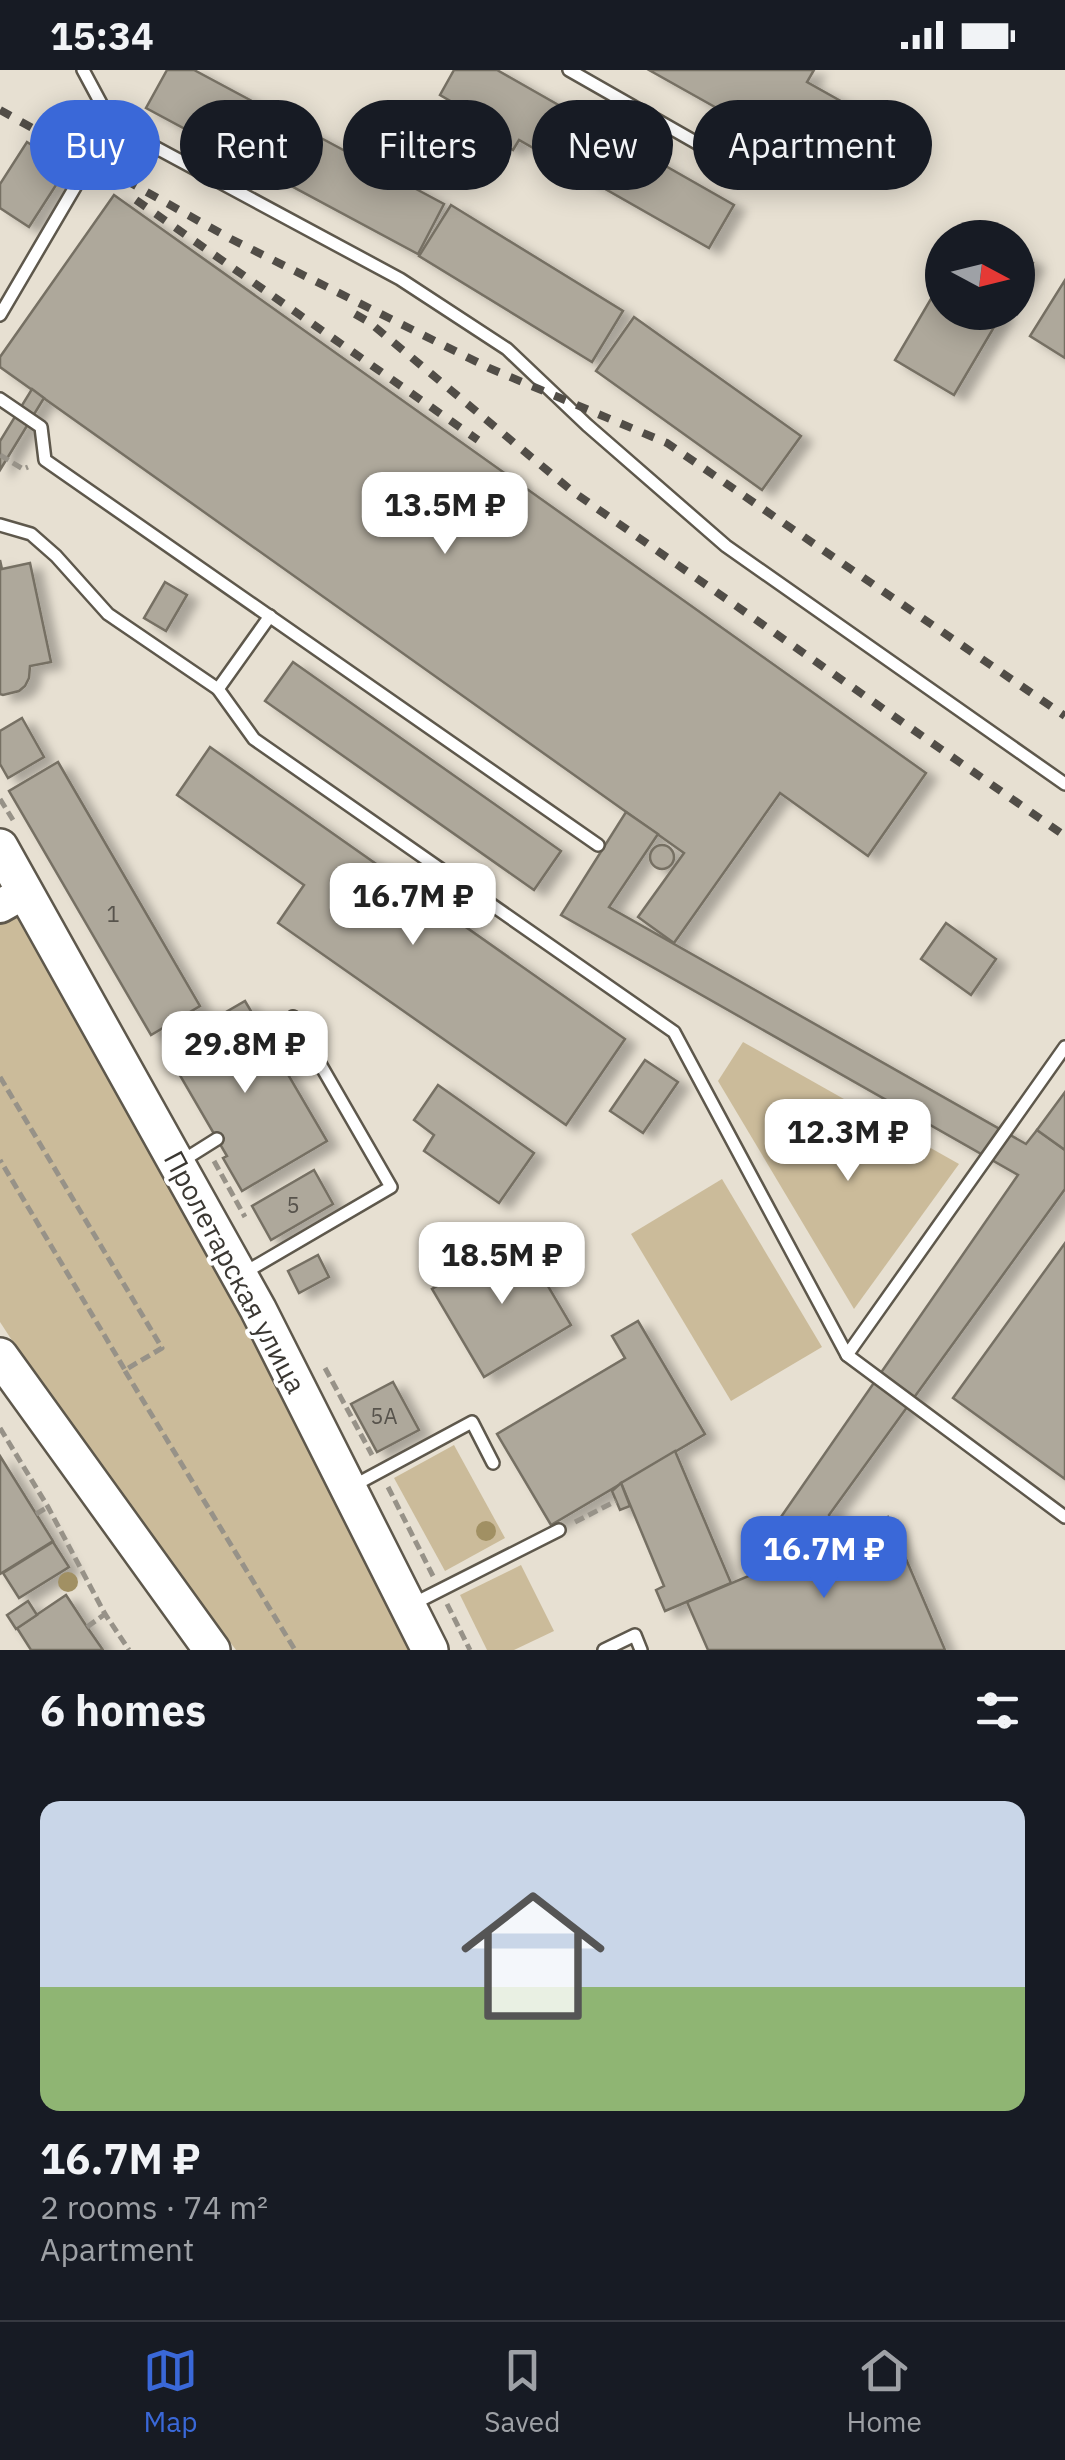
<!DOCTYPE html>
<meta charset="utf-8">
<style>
:root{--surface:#171b24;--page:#242831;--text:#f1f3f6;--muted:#9ea1a6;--line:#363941;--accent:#3a68d8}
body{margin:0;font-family:"IBM Plex Sans",sans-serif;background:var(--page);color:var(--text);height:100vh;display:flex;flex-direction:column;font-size:38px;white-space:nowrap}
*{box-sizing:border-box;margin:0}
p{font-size:32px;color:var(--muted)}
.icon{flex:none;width:55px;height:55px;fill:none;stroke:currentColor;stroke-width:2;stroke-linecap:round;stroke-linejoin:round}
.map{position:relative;height:1580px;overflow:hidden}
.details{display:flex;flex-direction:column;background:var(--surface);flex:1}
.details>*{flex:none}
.guide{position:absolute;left:30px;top:30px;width:1005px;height:90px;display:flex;gap:20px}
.needle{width:65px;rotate:97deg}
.buttons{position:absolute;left:925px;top:150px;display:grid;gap:20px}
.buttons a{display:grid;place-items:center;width:110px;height:110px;border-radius:50%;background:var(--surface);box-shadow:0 5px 25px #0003;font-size:50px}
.price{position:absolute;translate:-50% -85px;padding:0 22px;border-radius:20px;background:#fff;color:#222;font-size:32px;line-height:65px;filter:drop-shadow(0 2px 5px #0008)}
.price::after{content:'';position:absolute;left:50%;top:60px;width:30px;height:22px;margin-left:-15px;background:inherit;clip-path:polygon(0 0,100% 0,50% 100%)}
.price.selected{background:var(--accent);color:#fff}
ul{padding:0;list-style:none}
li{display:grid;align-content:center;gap:20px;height:530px;padding:0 40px}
li span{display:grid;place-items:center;height:310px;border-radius:20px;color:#555}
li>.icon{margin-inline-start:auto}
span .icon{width:180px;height:180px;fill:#fffc;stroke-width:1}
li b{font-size:42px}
h2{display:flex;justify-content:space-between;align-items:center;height:120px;padding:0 40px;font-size:42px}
.pill{padding:0 35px;border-radius:45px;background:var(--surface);box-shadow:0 5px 25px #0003;font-size:35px;line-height:90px}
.pill.selected{background:var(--accent);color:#fff}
.status{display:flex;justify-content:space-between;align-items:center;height:70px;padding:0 50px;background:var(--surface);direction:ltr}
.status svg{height:28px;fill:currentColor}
.tabs{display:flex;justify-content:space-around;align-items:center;height:140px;border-top:2px solid var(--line);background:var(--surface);font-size:28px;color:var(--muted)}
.tabs a{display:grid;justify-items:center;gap:5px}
.tabs .selected{color:var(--accent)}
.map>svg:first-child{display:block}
.green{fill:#cbbb9a}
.building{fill:#aea89b;stroke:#767064;stroke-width:2.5;filter:url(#shadow)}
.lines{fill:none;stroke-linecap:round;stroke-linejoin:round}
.lane-casing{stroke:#5e584c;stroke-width:16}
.secondary-casing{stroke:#5e584c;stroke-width:38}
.primary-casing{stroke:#5e584c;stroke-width:40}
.path{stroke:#979288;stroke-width:5;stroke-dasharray:10 5;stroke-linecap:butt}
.lane{stroke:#fff;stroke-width:11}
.secondary{stroke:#fff;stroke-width:32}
.primary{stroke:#fff;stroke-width:35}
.rail{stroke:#514d47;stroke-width:8;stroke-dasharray:12 12;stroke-linecap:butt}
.tree{fill:#a19063}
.labels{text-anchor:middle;stroke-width:8;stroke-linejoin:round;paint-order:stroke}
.number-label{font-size:22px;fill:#57534c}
.street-label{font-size:28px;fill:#3a3732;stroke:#fff}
</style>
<div class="status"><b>15:34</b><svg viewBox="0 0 49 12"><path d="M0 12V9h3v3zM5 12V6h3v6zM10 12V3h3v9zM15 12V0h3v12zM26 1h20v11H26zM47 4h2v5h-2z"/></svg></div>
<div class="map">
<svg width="1065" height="1580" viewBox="0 0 1065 1580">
<defs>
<filter id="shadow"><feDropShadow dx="11" dy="6" stdDeviation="5" flood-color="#0004"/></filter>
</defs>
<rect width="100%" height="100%" fill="#e7e0d2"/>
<g class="green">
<path d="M0,810L238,1243L409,1580H236L73,1364L0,1252Z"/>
<path d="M743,972L959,1094L854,1239L718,1011Z"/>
<path d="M722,1109L822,1277L731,1331L631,1164Z"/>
<path d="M454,1375L505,1468L445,1501L394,1408Z"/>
<path d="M521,1495L554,1561L514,1580H487L460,1525Z"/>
</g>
<g class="building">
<path d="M167,0H194L444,134L418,184L146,38Z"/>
<path d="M454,0H497L734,135L709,178L519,70L513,80L485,64L490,54L440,25Z"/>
<path d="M649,0H814L807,12L862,43L829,101Z"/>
<path d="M27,72L67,98L29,157L0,138V114Z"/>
<path d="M114,125L926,703L868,786L780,723L674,873L638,847L684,783L0,297V287Z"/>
<path d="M451,135L623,241L592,292L419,186Z"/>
<path d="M1018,184L1033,193L1018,219Z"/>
<path d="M942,210V242H1003L954,325L895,290Z"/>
<path d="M1065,210V288L1030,266Z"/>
<path d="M634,247L801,366L762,420L596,301Z"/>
<path d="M32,319L44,328L0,400V371Z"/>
<path d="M0,490L2,499L30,493L51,592L30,596L29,608L25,616L19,621L3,625L0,624Z"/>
<path d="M165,512L187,525L166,561L144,548Z"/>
<path d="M293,592L561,781L534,820L265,631Z"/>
<path d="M22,648L44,687L8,708L0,694V661Z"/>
<path d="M210,677L625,969L566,1055L278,853L304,815L177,725Z"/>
<path d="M58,692L200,936L151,965L9,721Z"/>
<path d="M626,742L658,764L609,837L1026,1074L1037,1060L1065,1080V1119L829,1445L836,1469L773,1496L765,1470L1018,1105L561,845Z"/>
<circle cx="662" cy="787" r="12"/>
<path d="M946,853L996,889L971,925L921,889Z"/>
<path d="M245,931L327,1071L242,1121L223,1088L227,1086L164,978Z"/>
<path d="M645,990L678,1012L643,1063L610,1041Z"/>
<path d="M438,1015L534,1083L499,1133L424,1081L434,1065L414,1050Z"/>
<path d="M1065,1022V1080L1037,1060Z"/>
<path d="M314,1100L333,1134L271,1170L252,1136Z"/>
<path d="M519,1167L571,1255L484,1307L432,1219Z"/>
<path d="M1065,1173V1409L953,1328Z"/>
<path d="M318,1185L329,1207L299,1223L288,1201Z"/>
<path d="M638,1251L705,1364L551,1455L497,1364L625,1288L612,1266Z"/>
<path d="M393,1312L419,1360L377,1382L351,1334Z"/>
<path d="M675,1381L731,1513L665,1541L656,1520L664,1516L621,1413Z"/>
<path d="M0,1386L53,1471L0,1504Z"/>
<path d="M621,1413L630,1436L620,1440L612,1421Z"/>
<path d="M888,1447L945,1580H708L687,1532Z"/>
<path d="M53,1472L69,1497L19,1528L3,1503Z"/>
<path d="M66,1525L87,1557L103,1580H31L17,1558Z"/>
<path d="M28,1531L37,1545L16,1559L7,1545Z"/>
</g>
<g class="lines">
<defs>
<g id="lane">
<path d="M569,0L718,85"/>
<path d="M112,54L400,209L507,279L587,355L726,476L1065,714"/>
<path d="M0,245L112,54L83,0"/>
<path d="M0,329L41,357L45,390L598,775"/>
<path d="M0,455L31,464L56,486L108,544L218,619L270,546"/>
<path d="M218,619L254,669L674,962L847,1285L1065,977"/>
<path d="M182,1091L217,1069"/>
<path d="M244,1203L391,1117L293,947"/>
<path d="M847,1285L1065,1447"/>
<path d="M353,1416L472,1352L493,1393"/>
<path d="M411,1535L559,1460"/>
<path d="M604,1580L635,1565L641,1580"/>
</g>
<path id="secondary" d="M0,836L25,822"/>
<g id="primary">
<path d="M0,777L258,1239L430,1580"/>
<path d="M0,1286L212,1580"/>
</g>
</defs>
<use href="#lane" class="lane-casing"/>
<use href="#secondary" class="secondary-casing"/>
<use href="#primary" class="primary-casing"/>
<g class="path">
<path d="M0,385L23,399L28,397"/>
<path d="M0,729L13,750"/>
<path d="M0,1007L162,1278L125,1300L0,1090"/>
<path d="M214,1091L245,1147"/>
<path d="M325,1298L372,1385"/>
<path d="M125,1301L295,1580"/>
<path d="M0,1358L48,1437L105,1544L129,1580"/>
<path d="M388,1417L433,1506"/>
<path d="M36,1444L48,1437"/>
<path d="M575,1452L616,1431"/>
<path d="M447,1534L470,1580"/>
<path d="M87,1557L105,1544"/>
</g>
<use href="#lane" class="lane"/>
<use href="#secondary" class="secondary"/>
<use href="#primary" class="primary"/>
<g class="rail">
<path d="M0,40L231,169L489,298L667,373L1065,646"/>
<path d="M136,130L478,370"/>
<path d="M355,244L369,252L572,421L1065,766"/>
</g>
</g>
<g class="tree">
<circle cx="486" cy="1461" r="10"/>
<circle cx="68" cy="1512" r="10"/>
</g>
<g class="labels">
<g class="number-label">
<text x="113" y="852">1</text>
<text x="293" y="1143">5</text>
<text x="384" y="1354">5А</text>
</g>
<g class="street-label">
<text transform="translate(235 1202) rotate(62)" y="10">Пролетарская улица</text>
</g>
</g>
</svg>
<div class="buttons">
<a><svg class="needle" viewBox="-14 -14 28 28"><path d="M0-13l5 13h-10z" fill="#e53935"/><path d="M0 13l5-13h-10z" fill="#9ea1a6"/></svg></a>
</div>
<b class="price" style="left:445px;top:487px">13.5M ₽</b>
<b class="price" style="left:413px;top:878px">16.7M ₽</b>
<b class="price" style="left:245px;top:1026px">29.8M ₽</b>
<b class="price" style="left:848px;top:1114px">12.3M ₽</b>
<b class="price" style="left:502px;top:1237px">18.5M ₽</b>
<b class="price selected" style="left:824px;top:1531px">16.7M ₽</b>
<div class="guide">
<a class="pill selected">Buy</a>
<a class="pill">Rent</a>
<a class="pill">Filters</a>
<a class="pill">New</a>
<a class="pill">Apartment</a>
</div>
</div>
<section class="details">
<h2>6 homes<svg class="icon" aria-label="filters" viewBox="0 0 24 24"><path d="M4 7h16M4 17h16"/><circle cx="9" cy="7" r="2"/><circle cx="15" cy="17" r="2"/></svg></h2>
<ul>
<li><span style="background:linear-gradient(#c9d6e8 60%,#8fb573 0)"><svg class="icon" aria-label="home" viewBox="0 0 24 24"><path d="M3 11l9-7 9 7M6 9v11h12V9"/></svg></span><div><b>16.7M ₽</b><p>2 rooms · 74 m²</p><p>Apartment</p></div></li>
</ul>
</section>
<nav class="tabs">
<a class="selected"><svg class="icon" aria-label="map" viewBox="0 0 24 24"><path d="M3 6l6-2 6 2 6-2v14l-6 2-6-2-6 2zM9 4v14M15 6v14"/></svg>Map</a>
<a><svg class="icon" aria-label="saved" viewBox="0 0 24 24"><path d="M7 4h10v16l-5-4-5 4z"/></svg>Saved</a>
<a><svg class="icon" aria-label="home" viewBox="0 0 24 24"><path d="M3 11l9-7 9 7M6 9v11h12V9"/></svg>Home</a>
</nav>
